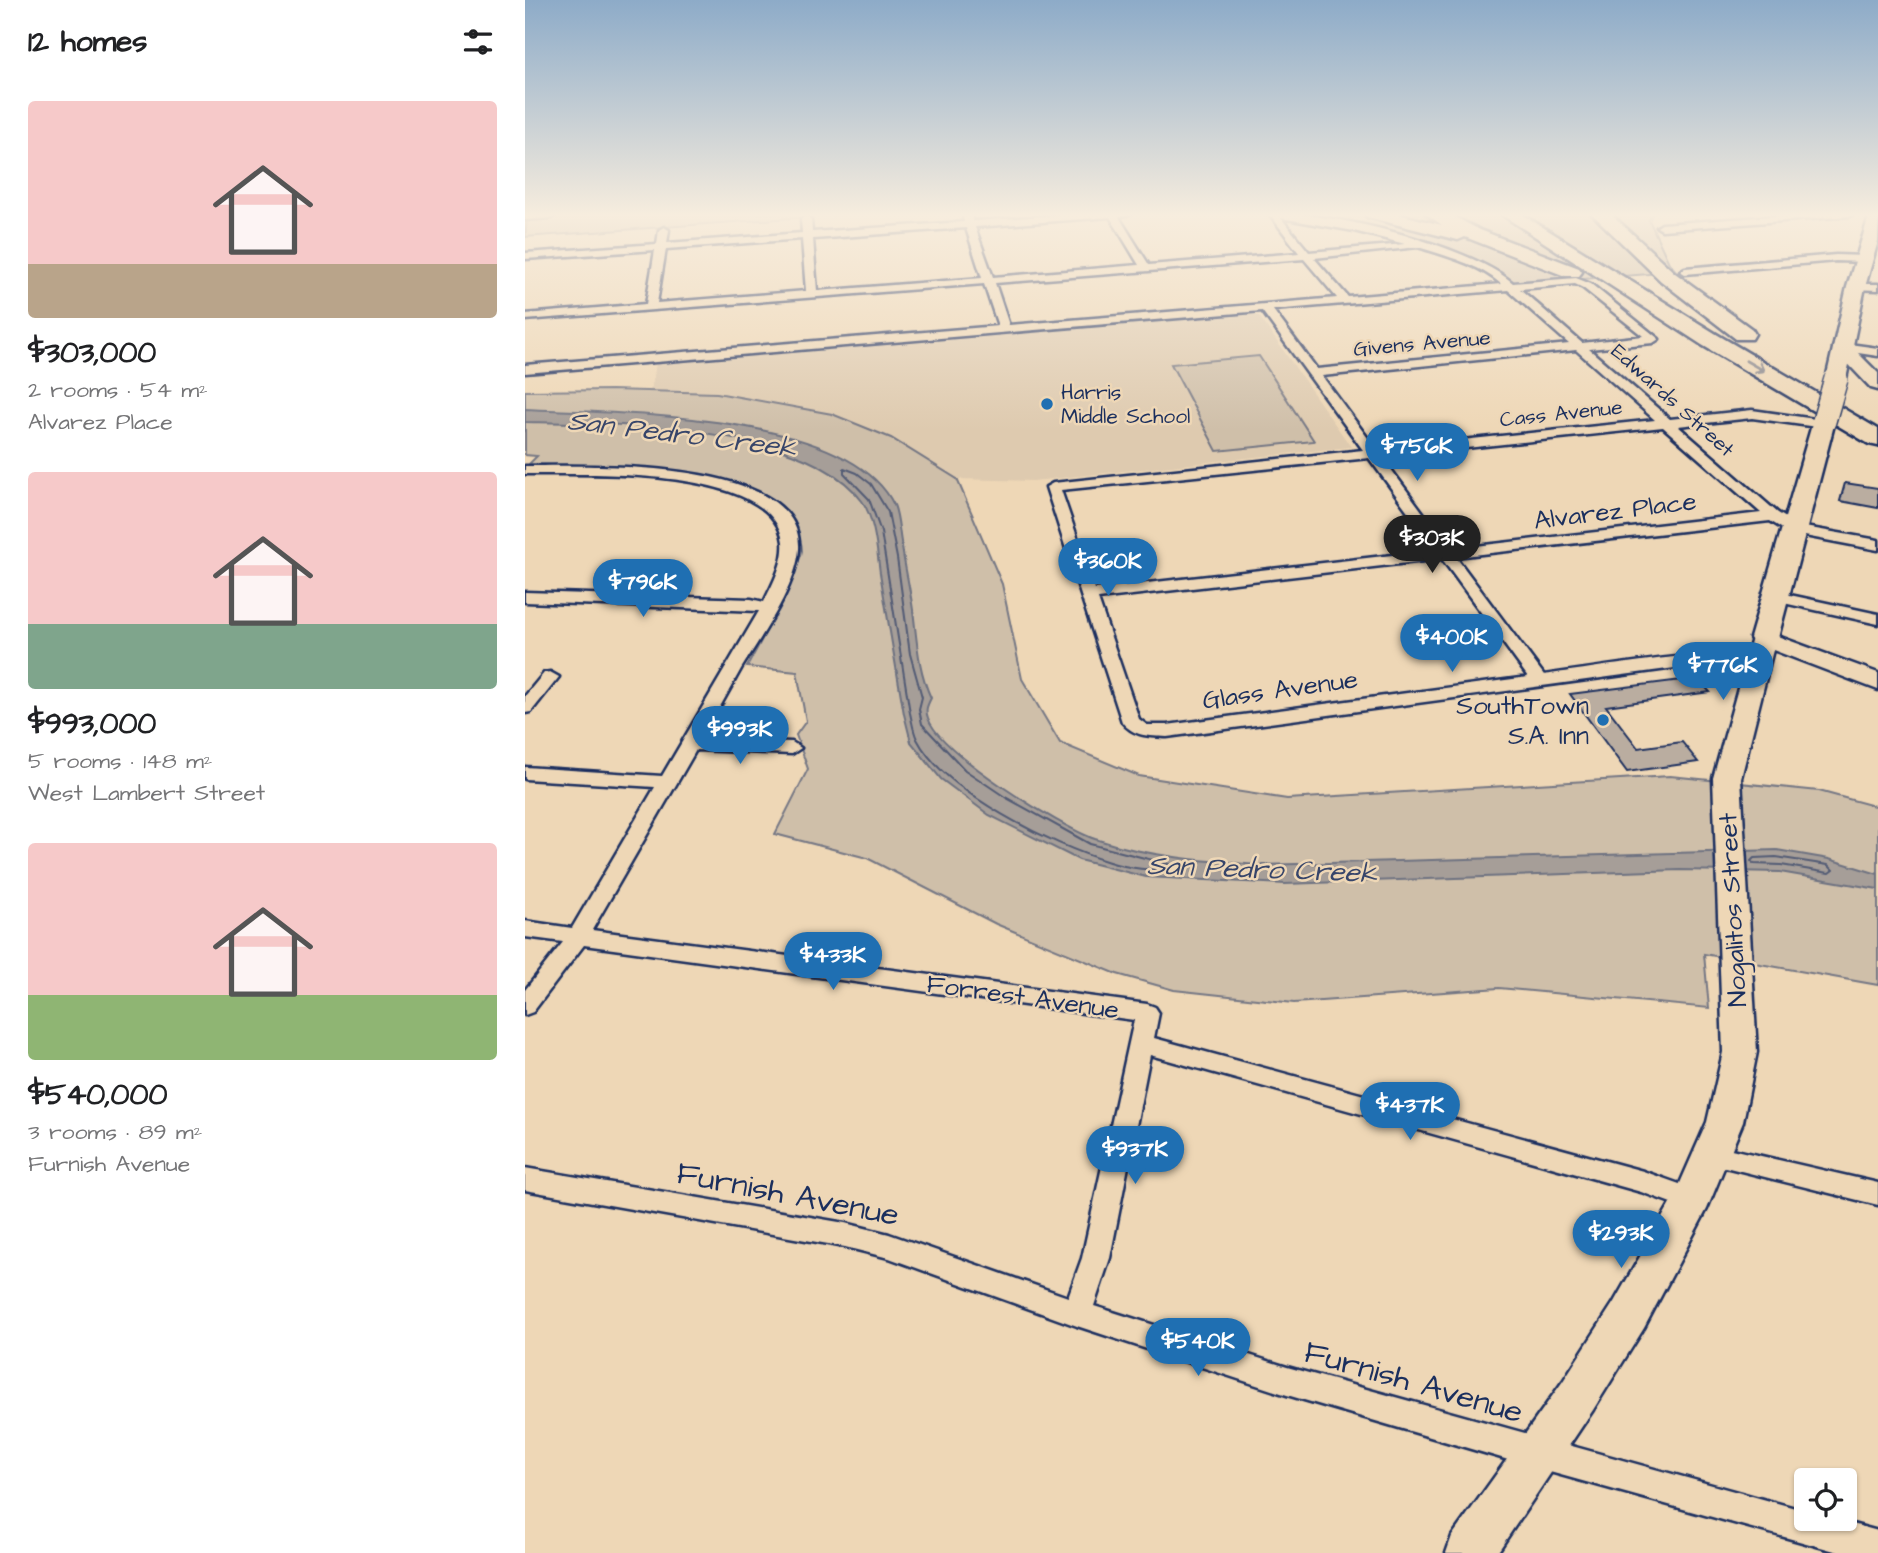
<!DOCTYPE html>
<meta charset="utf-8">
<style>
:root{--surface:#fff;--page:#f2f2f2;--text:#202124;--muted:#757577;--accent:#1f6fb2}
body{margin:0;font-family:"Architects Daughter",sans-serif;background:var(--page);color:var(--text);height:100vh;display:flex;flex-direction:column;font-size:26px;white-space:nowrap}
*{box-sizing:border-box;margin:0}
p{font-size:23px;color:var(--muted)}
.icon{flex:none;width:38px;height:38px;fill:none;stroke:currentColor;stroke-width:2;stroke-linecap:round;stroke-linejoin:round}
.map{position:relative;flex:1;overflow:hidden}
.panel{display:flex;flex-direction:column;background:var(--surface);width:525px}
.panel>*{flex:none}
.fabs{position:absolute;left:1269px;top:1468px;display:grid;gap:14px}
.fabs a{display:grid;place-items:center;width:63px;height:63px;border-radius:7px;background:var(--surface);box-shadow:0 2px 5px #0004;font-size:35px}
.price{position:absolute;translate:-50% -60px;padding:0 16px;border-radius:24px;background:var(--accent);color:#fff;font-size:23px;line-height:46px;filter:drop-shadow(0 2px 4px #0008)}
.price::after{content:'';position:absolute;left:50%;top:42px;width:21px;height:16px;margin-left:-10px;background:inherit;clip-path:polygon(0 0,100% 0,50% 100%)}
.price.active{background:#222;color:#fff}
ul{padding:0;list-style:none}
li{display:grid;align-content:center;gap:14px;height:371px;padding:0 28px}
li span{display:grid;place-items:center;height:217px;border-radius:7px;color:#555}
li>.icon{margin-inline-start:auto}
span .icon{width:126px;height:126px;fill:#fffc;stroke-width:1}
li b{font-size:30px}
h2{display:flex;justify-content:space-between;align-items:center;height:84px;padding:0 28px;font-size:30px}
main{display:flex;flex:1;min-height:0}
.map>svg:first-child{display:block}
.built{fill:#decaaf}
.green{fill:#cfbfa9;stroke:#757784;stroke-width:2}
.water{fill:#a69e98;stroke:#6e7281;stroke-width:2}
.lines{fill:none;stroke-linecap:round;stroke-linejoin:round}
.shore{stroke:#535b75;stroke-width:2}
.building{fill:#baada0;stroke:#1b2f5e;stroke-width:2}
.street-casing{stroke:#1b2f5e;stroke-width:5}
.secondary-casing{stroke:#1b2f5e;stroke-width:5}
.primary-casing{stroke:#1b2f5e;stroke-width:5}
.highway-casing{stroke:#1b2f5e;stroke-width:5}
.street{fill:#eed7b6;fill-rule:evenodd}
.secondary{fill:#eed7b6;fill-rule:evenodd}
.primary{fill:#eed7b6;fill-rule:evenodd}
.highway{fill:#eed7b6;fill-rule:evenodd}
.primary-bridge-casing{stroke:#1b2f5e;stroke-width:26;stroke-linecap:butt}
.primary-bridge{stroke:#eed7b6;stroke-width:23}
.oneway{stroke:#84838a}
.poi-dot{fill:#1f6fb2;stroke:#eed7b6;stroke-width:2.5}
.labels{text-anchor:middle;stroke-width:5;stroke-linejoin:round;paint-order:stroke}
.far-street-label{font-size:21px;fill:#1b2f5e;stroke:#eed7b6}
.far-poi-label{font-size:21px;fill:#1b2f5e;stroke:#eed7b6;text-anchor:start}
.street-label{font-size:26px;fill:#1b2f5e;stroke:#eed7b6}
.poi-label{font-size:26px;fill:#1b2f5e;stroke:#eed7b6;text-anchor:end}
.water-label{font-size:28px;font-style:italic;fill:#37456a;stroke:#eed7b6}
.near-street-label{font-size:32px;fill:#1b2f5e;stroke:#eed7b6}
</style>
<main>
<section class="panel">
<h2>12 homes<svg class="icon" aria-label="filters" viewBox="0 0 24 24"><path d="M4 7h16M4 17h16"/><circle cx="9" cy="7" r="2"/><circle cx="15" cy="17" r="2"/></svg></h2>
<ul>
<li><span style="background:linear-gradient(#f6c9c9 75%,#b9a48a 0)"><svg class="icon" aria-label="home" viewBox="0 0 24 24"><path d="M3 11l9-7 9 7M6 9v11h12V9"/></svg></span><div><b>$303,000</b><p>2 rooms · 54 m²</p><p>Alvarez Place</p></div></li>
<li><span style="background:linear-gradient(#f6c9c9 70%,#7fa58c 0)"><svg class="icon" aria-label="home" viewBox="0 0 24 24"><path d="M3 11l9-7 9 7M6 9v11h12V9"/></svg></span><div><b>$993,000</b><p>5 rooms · 148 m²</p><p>West Lambert Street</p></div></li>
<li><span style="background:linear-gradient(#f6c9c9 70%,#8fb573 0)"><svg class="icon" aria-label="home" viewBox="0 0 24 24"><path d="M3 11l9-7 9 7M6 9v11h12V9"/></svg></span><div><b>$540,000</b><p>3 rooms · 89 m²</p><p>Furnish Avenue</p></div></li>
</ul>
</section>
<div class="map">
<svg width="1353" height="1553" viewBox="0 0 1353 1553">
<rect width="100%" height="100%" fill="#eed7b6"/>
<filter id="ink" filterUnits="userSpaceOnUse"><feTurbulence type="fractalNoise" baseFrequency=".0143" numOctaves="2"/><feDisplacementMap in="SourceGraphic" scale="14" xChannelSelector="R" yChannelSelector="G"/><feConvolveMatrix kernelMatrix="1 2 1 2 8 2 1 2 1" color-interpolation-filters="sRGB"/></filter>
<g filter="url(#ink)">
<path class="built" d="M726,313L734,316L826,447L508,481L432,479L366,438L125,391L131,364Z"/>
<g class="green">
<path d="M3,213H336L0,237Z"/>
<path d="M759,213H1128L1124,220L1144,263L1152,272L991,284L976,272L921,251Z"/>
<path d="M734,356L789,441L692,451L646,364Z"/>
<path d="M86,390L192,393L307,414L366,438L432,479L477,584L497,679L535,743L614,776L762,799L1145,776L1294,791L1353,807V985L1179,954L1184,1008L974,988L769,1003L649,990L592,974L471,924L342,858L250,834L283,769L271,735L281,721L272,672L222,667C239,635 257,605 269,571C272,565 276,557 277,551C277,543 273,532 269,526C231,458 73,467 4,464L12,456L0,455V391Z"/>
</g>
<path class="water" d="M0,409C91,414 324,411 369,505C374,517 374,534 377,547C380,568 385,589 388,610C392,641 393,670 406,698C402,706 400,710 403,718C415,753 534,826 570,839C624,857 678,861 734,865L1252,850L1304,859L1353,874V889L1255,872L1155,870L760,884L621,877L554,860L464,815L416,779L386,742L379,714C371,667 363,620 355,573C352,551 350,519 337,501C281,424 89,424 0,422Z"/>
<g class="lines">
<g class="shore">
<path d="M319,468L332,473L346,484L363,512L372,558L385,654L397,697L394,709L397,724L440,770L480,797L565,844L647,865L648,871C626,870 605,869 584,862C527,845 420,793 392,739C388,731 387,721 385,713L356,532L344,499L319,473Z"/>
<path d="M1251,857L1303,865L1308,870L1304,873L1256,865L1229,864L1226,861L1229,858Z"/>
</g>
</g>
<g class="building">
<path d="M1320,483L1353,488V508L1315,501Z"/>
<path d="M1172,678L1185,692L1081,706L1113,748L1157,742L1173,762L1102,772L1045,694Z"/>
</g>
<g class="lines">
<defs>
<g id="street">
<path d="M437,213H445L448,221L565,213H608L594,217L624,265L774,253L746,216L739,213C799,210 943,244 988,283L1051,278L1066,284L1134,339L1128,343L1064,349L1145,419L1227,410L1304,421L1306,424L1299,428L1227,418L1153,426L1253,513L1274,526L1353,540V550L1264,533L1245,521L931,557L1019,675C1050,671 1229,641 1243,657L1234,662L1187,663L642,737C624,736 609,737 597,722L521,487L528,483L838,450L737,311L0,373V365L473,326L459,284L0,320V314L121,304L130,250L0,259V253L132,244L134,230L139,227L144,230L142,243L277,233L276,219L281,216L286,219L287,232L439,222ZM585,217L614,265L468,277L450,227ZM756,218L829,231L880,244L784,252ZM441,228L457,278L292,291L288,239ZM277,239L281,291L132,303L141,249ZM893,247C921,256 954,264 976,284L823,297L789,258ZM779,259L812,298L484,325L470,283ZM1050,284L1058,288L1118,336L1057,343L995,289ZM983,290L1044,344L792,369L748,310ZM1051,350L1130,420L851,449L797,376ZM1138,427L1236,513L925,549L857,457ZM844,458L911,550L570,589L536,490ZM917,559L1003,677L642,725H622L614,719L573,599Z"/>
<path d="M1289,213H1330L1325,216L1137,230L1132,227L1137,224Z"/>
<path d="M1311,255L1340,256L1345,259L1340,262L1311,261L1160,274L1155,271L1160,268Z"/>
<path d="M1331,284H1353V290L1327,289V285Z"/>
<path d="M1317,343L1353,348V356L1313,350L1311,347Z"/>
<path d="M0,466C59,466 279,456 274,549C271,588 236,636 216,669C203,692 190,716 177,739L267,742L276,748L267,754L171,750L67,930L622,1004L630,1007L634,1013L629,1038L1118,1171L1177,1192L1181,1200L1177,1208L1168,1211L1116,1192L625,1055L585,1258L569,1306L762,1367L1281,1511V1519H1309L1353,1531V1553H1317L1014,1469L762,1395L552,1326L364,1258L320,1247L0,1190V1168L320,1223L364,1234L543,1297L557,1258L609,1020L59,945L8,1012L0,1015V990L38,942L0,937V921L47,928L130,787L0,779V767L137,776L234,611L0,602V592L226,599L239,602C247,585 260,562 258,542C248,464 58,475 0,474Z"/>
<path d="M1251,592L1353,614V624L1245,600L1243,597Z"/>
<path d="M25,672L34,677L6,712L0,713V696L19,673Z"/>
<path d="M1189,1145L1353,1183V1205L1180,1162L1176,1155L1180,1148Z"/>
</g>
<g id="secondary">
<path d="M1317,342L1323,343L1353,373V390L1346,388L1311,351L1308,347L1311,343Z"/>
<path d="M1239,631L1353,673V690L1248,650L1216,778L1232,1052L1218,1122L1182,1209L1119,1328L1068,1410L972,1553H921L927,1536L1038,1381L1089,1302L1149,1197L1182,1122L1198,1052L1188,778L1227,638L1230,633Z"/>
</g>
<g id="primary">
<path d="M1345,213H1353V241L1340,287L1321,379L1318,383H1304L1301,379L1322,287Z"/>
<path d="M1299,414L1307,416L1310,421L1253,638L1249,644L1239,646L1229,644L1225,638L1288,421L1291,416Z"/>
</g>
<g id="highway">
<path d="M0,213H35L26,218L0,220Z"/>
<path d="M839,213H869L917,225L900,213H922L955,230L1054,268L1057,272L1054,276H1040L940,237L933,240L842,217Z"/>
<path d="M974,213H995L1193,335L1353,429V446L1344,444L1177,345Z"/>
<path d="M1066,213H1085L1150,273L1227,329L1230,334L1227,339H1211L1136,281Z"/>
</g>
</defs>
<use href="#street" class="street-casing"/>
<use href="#secondary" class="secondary-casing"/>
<use href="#primary" class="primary-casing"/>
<use href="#highway" class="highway-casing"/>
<use href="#street" class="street"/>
<use href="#secondary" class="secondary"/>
<use href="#primary" class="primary"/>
<use href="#highway" class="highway"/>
<defs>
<path id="primary-bridge" d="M1299,421L1311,379"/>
</defs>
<use href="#primary-bridge" class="primary-bridge-casing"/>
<use href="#primary-bridge" class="primary-bridge"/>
</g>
<defs><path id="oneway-shaft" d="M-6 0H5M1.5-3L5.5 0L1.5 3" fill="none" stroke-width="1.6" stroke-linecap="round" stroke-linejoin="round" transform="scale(1.75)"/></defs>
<use class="oneway" href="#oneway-shaft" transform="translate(1230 366) rotate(30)"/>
</g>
<linearGradient id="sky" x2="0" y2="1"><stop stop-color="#8dabc8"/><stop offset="0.5" stop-color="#f7edde"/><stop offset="1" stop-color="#f7edde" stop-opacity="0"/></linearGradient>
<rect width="1353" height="430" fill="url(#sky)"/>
<g class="poi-dot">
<circle cx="522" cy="404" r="7"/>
<circle cx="1078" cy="720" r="7"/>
</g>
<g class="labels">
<g class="far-street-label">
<text transform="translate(897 343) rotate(-5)" y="7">Givens Avenue</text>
<text transform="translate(1148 400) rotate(42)" y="7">Edwards Street</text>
<text transform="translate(1036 413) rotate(-6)" y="7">Cass Avenue</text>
</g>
<g class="far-poi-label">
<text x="536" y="399">Harris<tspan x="536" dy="24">Middle School</tspan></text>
</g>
<g class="street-label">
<text transform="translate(1090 510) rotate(-7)" y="9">Alvarez Place</text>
<text transform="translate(755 689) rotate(-8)" y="9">Glass Avenue</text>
<text transform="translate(1207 910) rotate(-93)" y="9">Nogalitos Street</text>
<text transform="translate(498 996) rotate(8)" y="9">Forrest Avenue</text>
</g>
<g class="poi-label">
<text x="1064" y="714">SouthTown<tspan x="1064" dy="30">S.A. Inn</tspan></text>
</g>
<g class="water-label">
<text transform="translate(157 433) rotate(7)" y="10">San Pedro Creek</text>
<text transform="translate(737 868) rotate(2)" y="10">San Pedro Creek</text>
</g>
<g class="near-street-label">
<text transform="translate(263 1193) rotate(11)" y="11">Furnish Avenue</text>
<text transform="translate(889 1381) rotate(16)" y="11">Furnish Avenue</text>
</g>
</g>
</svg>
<div class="fabs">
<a><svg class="icon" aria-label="locate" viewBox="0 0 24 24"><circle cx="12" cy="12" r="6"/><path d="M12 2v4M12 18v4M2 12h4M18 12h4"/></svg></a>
</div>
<b class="price" style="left:892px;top:483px">$756K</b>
<b class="price active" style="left:907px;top:575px">$303K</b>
<b class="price" style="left:583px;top:598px">$360K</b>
<b class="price" style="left:118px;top:619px">$796K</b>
<b class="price" style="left:927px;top:674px">$400K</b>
<b class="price" style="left:1198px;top:702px">$776K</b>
<b class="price" style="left:215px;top:766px">$993K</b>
<b class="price" style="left:308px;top:992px">$433K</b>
<b class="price" style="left:885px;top:1142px">$437K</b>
<b class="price" style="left:610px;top:1186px">$937K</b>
<b class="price" style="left:1096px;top:1270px">$293K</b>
<b class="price" style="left:673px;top:1378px">$540K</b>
</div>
</main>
